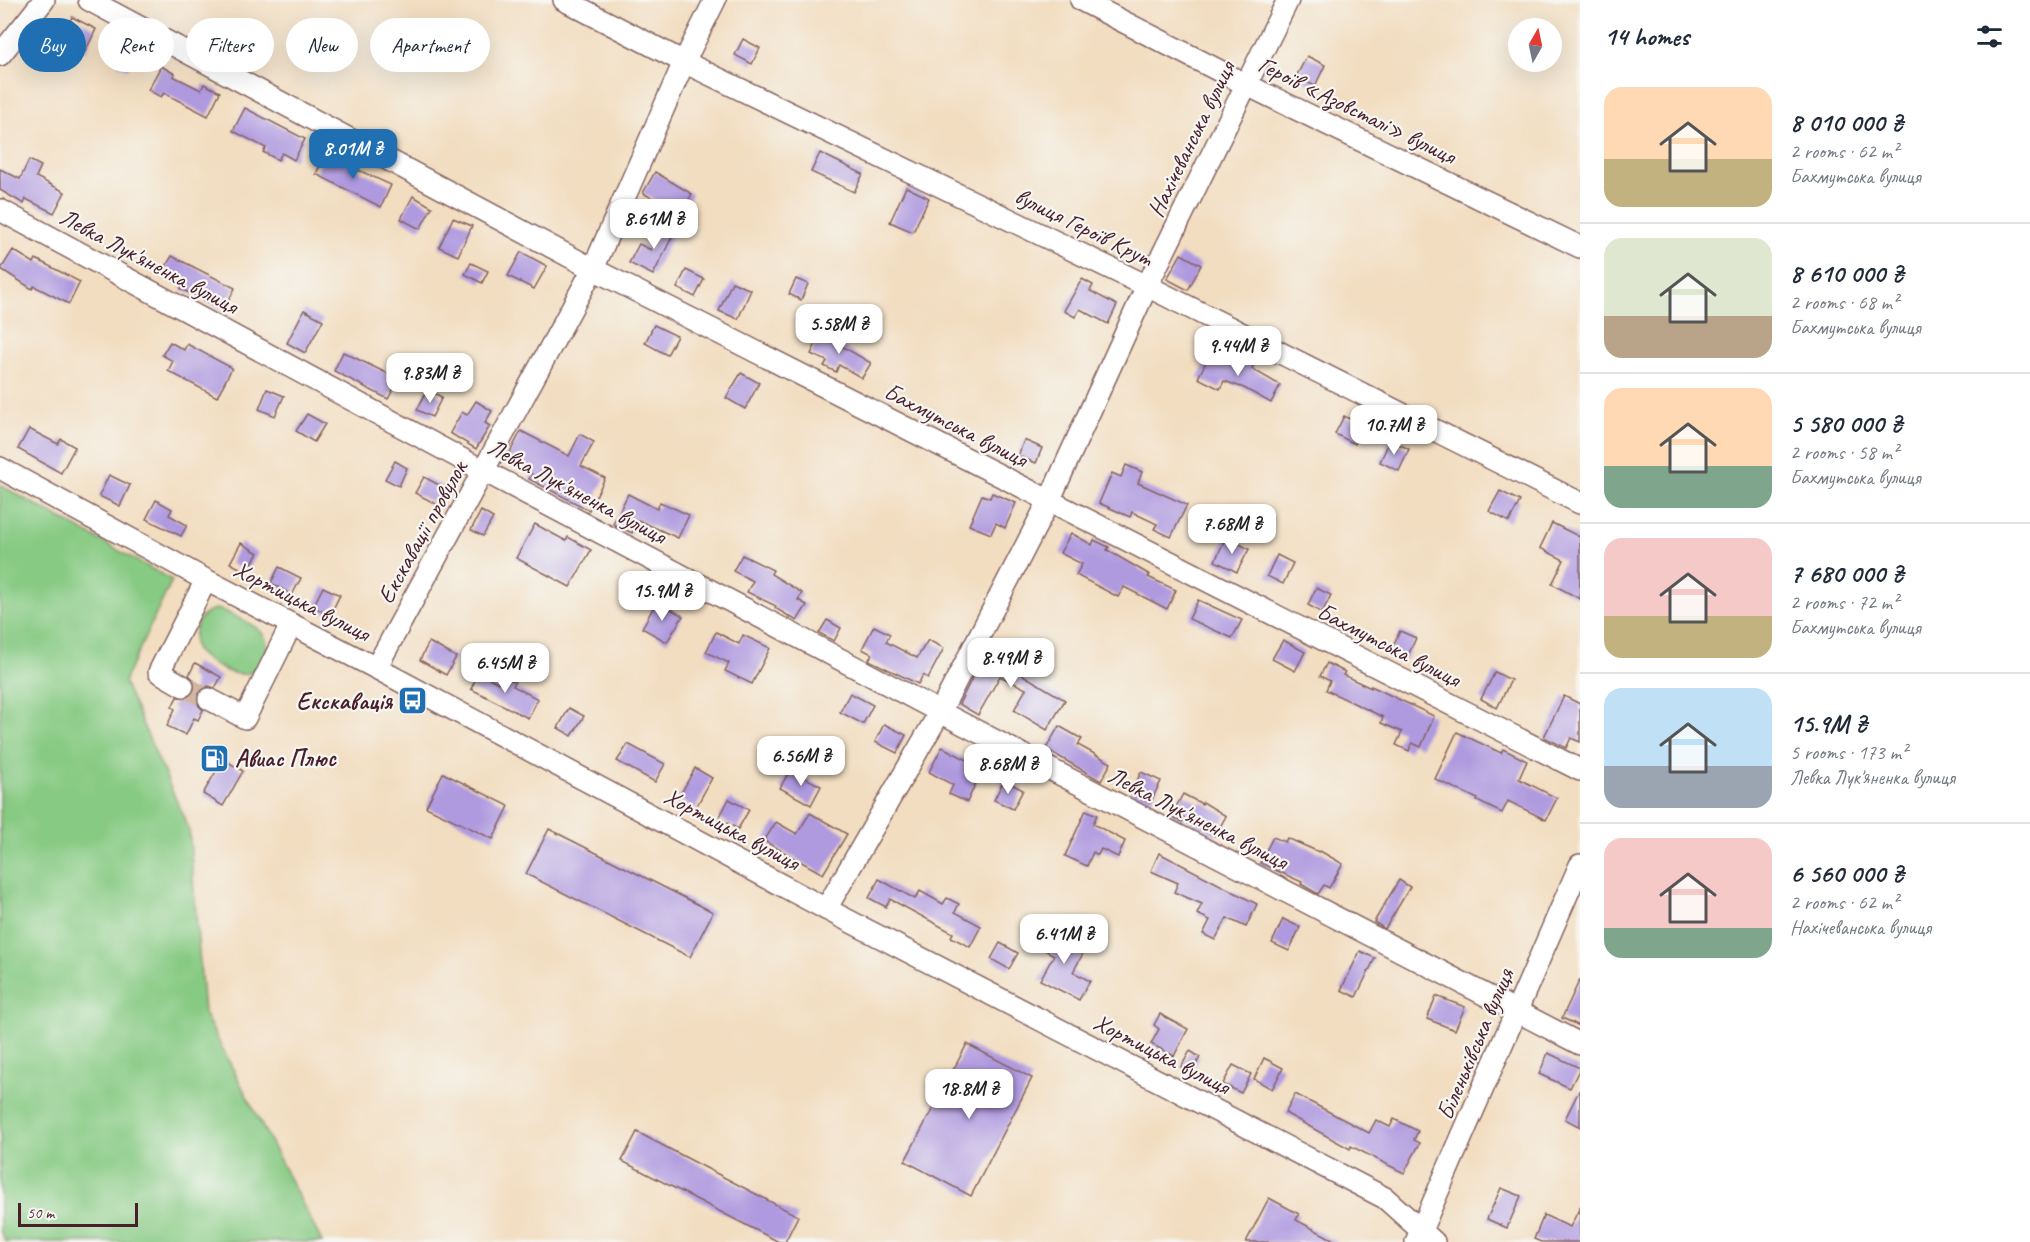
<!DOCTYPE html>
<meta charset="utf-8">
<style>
:root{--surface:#fff;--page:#f2f2f3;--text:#1f2937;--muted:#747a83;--line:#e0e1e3;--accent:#1f6fb2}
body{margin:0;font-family:Caveat,sans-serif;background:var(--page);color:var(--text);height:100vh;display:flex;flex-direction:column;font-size:22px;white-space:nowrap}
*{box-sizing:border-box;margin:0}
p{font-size:20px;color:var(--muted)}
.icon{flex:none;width:33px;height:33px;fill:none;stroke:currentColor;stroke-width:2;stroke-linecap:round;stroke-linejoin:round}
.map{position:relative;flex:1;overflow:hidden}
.drawer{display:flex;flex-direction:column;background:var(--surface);width:450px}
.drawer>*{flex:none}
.hud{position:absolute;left:18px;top:18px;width:570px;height:54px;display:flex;gap:12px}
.needle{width:39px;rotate:9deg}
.fabs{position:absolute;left:1508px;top:18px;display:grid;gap:12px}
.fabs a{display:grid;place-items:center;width:54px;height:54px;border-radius:50%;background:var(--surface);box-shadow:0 6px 24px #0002;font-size:30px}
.scale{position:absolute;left:18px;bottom:15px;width:120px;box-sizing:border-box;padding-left:6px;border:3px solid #4a1f2b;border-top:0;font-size:16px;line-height:21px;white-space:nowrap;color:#4a1f2b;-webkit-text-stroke:4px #f6f6f2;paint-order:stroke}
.price{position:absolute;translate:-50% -51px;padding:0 14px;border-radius:12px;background:#fff;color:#222;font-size:20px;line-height:39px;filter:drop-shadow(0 2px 3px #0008)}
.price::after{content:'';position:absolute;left:50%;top:36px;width:18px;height:14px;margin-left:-9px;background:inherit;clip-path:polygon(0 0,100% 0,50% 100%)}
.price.current{background:var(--accent);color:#fff}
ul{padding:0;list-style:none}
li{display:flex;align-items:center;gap:18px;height:150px;padding:0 24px}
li+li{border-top:2px solid var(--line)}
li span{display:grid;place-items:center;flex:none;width:168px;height:120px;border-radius:18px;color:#555}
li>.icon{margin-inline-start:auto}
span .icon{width:72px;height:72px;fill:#fffc;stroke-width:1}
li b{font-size:26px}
h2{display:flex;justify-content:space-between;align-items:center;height:72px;padding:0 24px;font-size:26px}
.chip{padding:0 21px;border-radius:27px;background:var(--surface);box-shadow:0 6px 24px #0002;font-size:21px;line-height:54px}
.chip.current{background:var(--accent);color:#fff}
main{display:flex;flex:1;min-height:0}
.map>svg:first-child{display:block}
.green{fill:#87ca83;stroke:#687457;stroke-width:1.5}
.building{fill:#af99df}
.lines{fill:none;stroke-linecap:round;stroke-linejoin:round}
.minor-tunnel{stroke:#d0b7a2;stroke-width:21;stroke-dasharray:21 10;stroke-linecap:butt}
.minor-casing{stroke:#85625f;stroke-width:24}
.minor{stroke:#fff;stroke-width:21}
.labels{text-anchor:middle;stroke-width:4.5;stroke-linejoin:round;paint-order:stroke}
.street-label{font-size:24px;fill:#4a1f2b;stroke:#f6f6f2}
.poi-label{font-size:24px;font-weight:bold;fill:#4a1f2b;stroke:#f6f6f2;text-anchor:end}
</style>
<main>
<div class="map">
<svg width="1580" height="1242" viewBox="0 0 1580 1242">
<rect width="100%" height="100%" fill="#f6f6f2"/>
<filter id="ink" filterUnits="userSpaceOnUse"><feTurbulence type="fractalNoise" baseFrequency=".0167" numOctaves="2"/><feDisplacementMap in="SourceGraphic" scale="12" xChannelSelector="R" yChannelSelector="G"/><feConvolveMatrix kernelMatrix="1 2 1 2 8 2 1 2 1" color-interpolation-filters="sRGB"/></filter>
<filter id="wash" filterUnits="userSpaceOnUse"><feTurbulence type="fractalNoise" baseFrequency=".008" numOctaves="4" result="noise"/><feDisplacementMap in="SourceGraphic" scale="24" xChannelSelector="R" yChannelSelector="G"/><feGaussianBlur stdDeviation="1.35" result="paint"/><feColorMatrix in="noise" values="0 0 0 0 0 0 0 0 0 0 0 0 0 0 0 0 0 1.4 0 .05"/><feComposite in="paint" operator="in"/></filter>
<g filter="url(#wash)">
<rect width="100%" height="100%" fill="#f2ddc0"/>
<g class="green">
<path d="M0,485L172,580L124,682L189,829L204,1013L322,1242H6L0,1231Z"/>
<path d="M215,609L222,610C234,616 249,622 259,630C276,644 264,671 245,674C229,676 205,661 195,649C192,630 196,616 215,609Z"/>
</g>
<g id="blocks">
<g class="building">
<path d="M72,17L96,29L85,52L61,39Z"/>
<path d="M743,39L760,48L752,64L735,55Z"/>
<path d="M126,46L137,51L128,69L117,64Z"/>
<path d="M1307,56L1325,65L1315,86L1296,77Z"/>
<path d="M161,66L175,74L173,76L201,90L204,84L220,92L208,116L164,93L161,97L148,90Z"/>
<path d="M245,108L305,139L294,160L282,153L278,160L263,152L266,148L233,131Z"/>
<path d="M326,153L346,162L345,164L391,185L381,207L316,174Z"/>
<path d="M820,153L863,174L854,192L811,172Z"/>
<path d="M29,160L41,166L36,177L65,192L54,213L26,199L24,204L0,190V169L20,179Z"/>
<path d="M655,172L692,194L680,214L643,193Z"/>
<path d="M906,187L929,198L913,232L890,222Z"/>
<path d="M413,196L432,207L420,229L401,219Z"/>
<path d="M453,218L472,226L458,256L439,247Z"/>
<path d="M665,221L677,227L653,275L629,263L639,244L651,250Z"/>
<path d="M13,250L34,263L36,259L80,282L69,304L34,286L32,289L1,269Z"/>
<path d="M521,252L547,266L534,289L508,276Z"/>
<path d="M1181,254L1201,265L1188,290L1167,279Z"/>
<path d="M172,256L235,288L224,310L181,289L182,286L161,274Z"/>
<path d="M471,263L488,271L482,283L465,274Z"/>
<path d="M686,270L704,279L695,297L677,288Z"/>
<path d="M796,279L808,284L801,300L789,294Z"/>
<path d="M1082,279L1093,285L1090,291L1117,305L1108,324L1080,309L1075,317L1064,311Z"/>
<path d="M732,282L751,290L738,319L719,311Z"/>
<path d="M304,310L323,320L305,353L287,343Z"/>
<path d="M654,325L677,336L667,355L645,343Z"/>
<path d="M824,327L837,333L833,341L871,363L862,378L839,365L836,372L824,366L827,361L811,354Z"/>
<path d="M170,342L184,350L187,344L232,368L217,397L168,371L173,361L162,355Z"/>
<path d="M343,352L399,379L388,399L334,371Z"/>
<path d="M1217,353L1240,364L1242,359L1254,364L1252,369L1280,385L1271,403L1244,388L1224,381L1220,389L1198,378L1208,358L1213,361Z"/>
<path d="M741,373L759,383L745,409L726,398Z"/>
<path d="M267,389L284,396L275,416L259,409Z"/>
<path d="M427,390L442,397L432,417L417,410Z"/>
<path d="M476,401L492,411L485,423L490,426L476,449L450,433L462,412L467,415Z"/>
<path d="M307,414L325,424L314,442L296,431Z"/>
<path d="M1344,416L1364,426L1355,444L1335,434Z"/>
<path d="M29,429L58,444L61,439L75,447L61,473L18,449Z"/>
<path d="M521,431L569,456L580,434L594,442L581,466L605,478L589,510L529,479L532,474L506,460Z"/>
<path d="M1024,440L1042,448L1036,463L1018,456Z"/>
<path d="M1390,440L1409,449L1399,471L1380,462Z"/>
<path d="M395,461L407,468L399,486L385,479Z"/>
<path d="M1126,465L1142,472L1138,483L1187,505L1171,537L1154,529L1157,524L1132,512L1130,517L1099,503L1112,473L1121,477Z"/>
<path d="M109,475L130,485L120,506L99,496Z"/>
<path d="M424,477L447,489L438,505L415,493Z"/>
<path d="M1500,491L1520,501L1509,522L1489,511Z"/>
<path d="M992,493L1016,503L1005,528L996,523L991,534L969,525L982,495L990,498Z"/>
<path d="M628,494L657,509L660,502L689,515L678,538L638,520L632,533L613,524Z"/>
<path d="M156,500L172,509L169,515L187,525L181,536L146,519Z"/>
<path d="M481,511L493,518L483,536L471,530Z"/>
<path d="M1552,523L1580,537V599L1552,584L1564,560L1540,548Z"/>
<path d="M535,524L566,541L568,537L591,550L570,587L516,558Z"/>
<path d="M1071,533L1092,545L1094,540L1109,547L1107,550L1150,575L1148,577L1176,590L1167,609L1124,587L1118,597L1076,575L1082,564L1060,553Z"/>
<path d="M1226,537L1249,549L1237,572L1215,561Z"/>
<path d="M241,543L258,553L247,572L230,563Z"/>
<path d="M742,555L773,570L771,574L802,593L798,600L807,605L797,621L775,608L776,606L747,592L753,581L733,571Z"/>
<path d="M1277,555L1293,563L1283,584L1267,576Z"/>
<path d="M279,567L301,578L292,595L271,583Z"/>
<path d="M323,587L340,595L330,615L313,607Z"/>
<path d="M1316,588L1331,595L1322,613L1308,605Z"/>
<path d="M1198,600L1242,620L1232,638L1189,619Z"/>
<path d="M657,601L683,616L667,642L642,628Z"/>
<path d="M827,620L841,628L834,641L819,633Z"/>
<path d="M874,626L890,634L886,642L917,658L928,640L944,648L928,678L923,675L918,684L869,660L872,654L862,649Z"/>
<path d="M1400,631L1416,638L1406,660L1390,652Z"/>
<path d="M716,632L739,644L743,635L770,648L752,684L725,671L729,663L706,652Z"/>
<path d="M1283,640L1305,652L1295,671L1272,659Z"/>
<path d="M429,642L456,657L446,675L420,660Z"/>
<path d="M989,645L1026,664L1021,674L1065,700L1047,730L1014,710L1026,689L1000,676L978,715L959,704Z"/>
<path d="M195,663L221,677L215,688L208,686L198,693L196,700L199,706L203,710L198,720L194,718L186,735L167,726L175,709L172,707L177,697H189L194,692V680L189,675Z"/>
<path d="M1327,663L1345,672L1343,675L1371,688V686L1434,716L1421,747L1412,743L1409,751L1396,745L1402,732L1381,723L1383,717L1326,690L1330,681L1320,676Z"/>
<path d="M479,672L498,683L503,675L515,682L513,686L538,699L528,718L471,689Z"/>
<path d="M1495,672L1511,680L1497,708L1481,699Z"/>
<path d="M850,693L873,705L863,724L840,712Z"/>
<path d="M1564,696L1580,704V742L1571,738L1566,748L1544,737Z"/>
<path d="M569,708L584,716L572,736L558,728Z"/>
<path d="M884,724L906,735L897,753L875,742Z"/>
<path d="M1059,726L1082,739L1078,745L1111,763L1101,781L1046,749Z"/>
<path d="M1457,732L1501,753L1503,749L1527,761L1519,779L1557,798L1546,820L1508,801L1502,813L1477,801L1478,799L1435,779Z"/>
<path d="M628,744L665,764L655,782L617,761Z"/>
<path d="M942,747L983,768L967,802L949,794L953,785L929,772Z"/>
<path d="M223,759L243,771L223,806L203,794Z"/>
<path d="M695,768L712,778L695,809L678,799Z"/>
<path d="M790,770L821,786L811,805L780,788Z"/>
<path d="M1141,772L1161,781L1150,803L1131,794Z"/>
<path d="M443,773L509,806L493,839L426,807Z"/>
<path d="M1004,780L1023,790L1013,809L994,800Z"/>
<path d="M1183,794L1202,804L1203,802L1226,816L1215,836L1184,818L1182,822L1171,816Z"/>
<path d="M729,799L749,810L738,829L719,818Z"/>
<path d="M1086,810L1097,815L1093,824L1125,841L1118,857L1101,849L1098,855L1093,852L1087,866L1065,856Z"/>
<path d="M810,813L847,834L823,874L764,841L776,822L797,834Z"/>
<path d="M549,829L713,912L690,957L526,874Z"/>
<path d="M1273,837L1285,842L1287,838L1319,852L1320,851L1343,864L1329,888L1324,885L1318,894L1301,884L1302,882L1260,863Z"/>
<path d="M1159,853L1257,904L1246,927L1227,918L1215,940L1203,934L1210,920L1197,914L1202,904L1174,892L1178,883L1151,871Z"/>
<path d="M879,879L915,899L920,891L943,904L947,898L959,904L955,912L981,926L970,947L951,937L953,933L890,899L886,907L869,898Z"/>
<path d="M1399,880L1410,887L1385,929L1374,922Z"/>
<path d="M1283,919L1300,927L1289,951L1272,943Z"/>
<path d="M1050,930L1086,948L1073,972L1090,981L1079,1000L1040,980L1054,955L1041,948Z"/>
<path d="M1000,943L1018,953L1009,969L991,959Z"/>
<path d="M1360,951L1375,958L1356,997L1341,990Z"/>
<path d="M1580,979V1026L1562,1018Z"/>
<path d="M1436,996L1465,1007L1455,1030L1427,1019Z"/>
<path d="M1160,1014L1188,1029L1174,1056L1151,1044L1159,1029L1154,1025Z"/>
<path d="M967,1044L1032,1078L971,1196L905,1161Z"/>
<path d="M1190,1051L1200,1057L1192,1073L1181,1067Z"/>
<path d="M1548,1053L1580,1068L1570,1088L1539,1074Z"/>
<path d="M1264,1058L1283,1068L1272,1089L1254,1079Z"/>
<path d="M1233,1065L1251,1074L1241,1093L1223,1084Z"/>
<path d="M1580,1089V1127L1565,1119Z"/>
<path d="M1295,1094L1369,1133L1376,1120L1390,1127L1394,1119L1418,1131L1414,1140L1420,1143L1404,1173L1351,1146L1350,1149L1285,1113Z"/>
<path d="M637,1132L798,1216L785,1242H779L622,1161Z"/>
<path d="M1501,1188L1521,1196L1507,1228L1487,1219Z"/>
<path d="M1269,1198L1299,1214L1296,1220L1338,1242H1246Z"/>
<path d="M1580,1207V1242H1541L1534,1239L1544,1215L1570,1227Z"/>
</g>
</g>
</g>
<g filter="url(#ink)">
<use href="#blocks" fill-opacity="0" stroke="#85625f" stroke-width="1.5"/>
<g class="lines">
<path class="minor-tunnel" d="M183,686L209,699"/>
<defs>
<g id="minor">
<path d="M89,0L593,269L1580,770"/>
<path d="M564,0L684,62L1147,286L1580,503"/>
<path d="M1081,0L1247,85L1580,247"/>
<path d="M0,55L44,0"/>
<path d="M0,210L484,471L940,712L1580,1044"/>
<path d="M0,468L206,580L376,668L826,909L1385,1198L1434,1242"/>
<path d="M376,668L593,269L684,62L715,0"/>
<path d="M183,686L159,672L206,580"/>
<path d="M209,699L245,718L291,625"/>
<path d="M826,909L940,712L1049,501L1147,286L1288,0"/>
<path d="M1416,1242L1580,865"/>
</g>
</defs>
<use href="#minor" class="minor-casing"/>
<use href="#minor" class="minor"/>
</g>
</g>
<defs>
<symbol id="bus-square" viewBox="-11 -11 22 22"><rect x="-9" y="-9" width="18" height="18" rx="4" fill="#1f6fb2" stroke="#f6f6f2"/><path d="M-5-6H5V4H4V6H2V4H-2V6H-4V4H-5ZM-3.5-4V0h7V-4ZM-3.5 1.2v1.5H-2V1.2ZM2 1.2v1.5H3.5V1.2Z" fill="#fff"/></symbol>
<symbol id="fuel-square" viewBox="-11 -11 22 22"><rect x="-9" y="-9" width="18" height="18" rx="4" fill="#1f6fb2" stroke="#f6f6f2"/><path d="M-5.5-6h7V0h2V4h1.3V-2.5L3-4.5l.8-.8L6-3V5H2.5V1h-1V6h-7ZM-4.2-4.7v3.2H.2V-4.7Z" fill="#fff"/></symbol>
</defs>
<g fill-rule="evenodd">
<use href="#bus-square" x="396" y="684" width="33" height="33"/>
<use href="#fuel-square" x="198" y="742" width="33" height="33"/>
</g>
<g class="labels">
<g class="street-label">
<text transform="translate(1357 110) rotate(26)" y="8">Героїв «Азовсталі» вулиця</text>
<text transform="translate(1191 139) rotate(-64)" y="8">Нахічеванська вулиця</text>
<text transform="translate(1084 227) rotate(26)" y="8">вулиця Героїв Крут</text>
<text transform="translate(149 261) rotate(28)" y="8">Левка Лук'яненка вулиця</text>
<text transform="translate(956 425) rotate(27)" y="8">Бахмутська вулиця</text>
<text transform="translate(577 491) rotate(28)" y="8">Левка Лук'яненка вулиця</text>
<text transform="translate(422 532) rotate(-61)" y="8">Екскавації провулок</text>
<text transform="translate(302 601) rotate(27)" y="8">Хортицька вулиця</text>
<text transform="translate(1389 645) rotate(27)" y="8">Бахмутська вулиця</text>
<text transform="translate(1198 818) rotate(27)" y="8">Левка Лук'яненка вулиця</text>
<text transform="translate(732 829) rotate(28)" y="8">Хортицька вулиця</text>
<text transform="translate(1475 1044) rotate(-67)" y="8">Біленьківська вулиця</text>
<text transform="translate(1162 1054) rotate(27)" y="8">Хортицька вулиця</text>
</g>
<g class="poi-label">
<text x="392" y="709">Екскавація</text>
<text x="235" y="766" text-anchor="start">Авиас Плюс</text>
</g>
</g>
</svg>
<div class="fabs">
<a><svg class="needle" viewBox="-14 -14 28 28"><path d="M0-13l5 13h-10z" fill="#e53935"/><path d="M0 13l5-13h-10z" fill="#747a83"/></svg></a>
</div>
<div class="scale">50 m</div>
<b class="price current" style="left:353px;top:180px">8.01M ₴</b>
<b class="price" style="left:654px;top:250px">8.61M ₴</b>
<b class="price" style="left:839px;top:355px">5.58M ₴</b>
<b class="price" style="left:1238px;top:377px">9.44M ₴</b>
<b class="price" style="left:430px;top:404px">9.83M ₴</b>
<b class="price" style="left:1394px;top:456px">10.7M ₴</b>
<b class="price" style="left:1232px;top:555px">7.68M ₴</b>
<b class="price" style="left:662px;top:622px">15.9M ₴</b>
<b class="price" style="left:1011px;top:689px">8.49M ₴</b>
<b class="price" style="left:505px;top:694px">6.45M ₴</b>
<b class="price" style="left:801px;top:787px">6.56M ₴</b>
<b class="price" style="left:1008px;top:795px">8.68M ₴</b>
<b class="price" style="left:1064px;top:965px">6.41M ₴</b>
<b class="price" style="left:969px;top:1120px">18.8M ₴</b>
<div class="hud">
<a class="chip current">Buy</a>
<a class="chip">Rent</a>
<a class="chip">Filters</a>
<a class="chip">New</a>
<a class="chip">Apartment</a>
</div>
</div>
<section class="drawer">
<h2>14 homes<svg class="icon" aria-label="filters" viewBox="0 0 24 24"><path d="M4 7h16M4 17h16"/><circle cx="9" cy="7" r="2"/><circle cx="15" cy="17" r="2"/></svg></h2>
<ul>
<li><span style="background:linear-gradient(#ffd9b3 60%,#c2b280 0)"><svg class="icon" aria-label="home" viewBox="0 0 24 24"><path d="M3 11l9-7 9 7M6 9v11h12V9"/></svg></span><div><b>8 010 000 ₴</b><p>2 rooms · 62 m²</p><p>Бахмутська вулиця</p></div></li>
<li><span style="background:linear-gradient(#dfe7d0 65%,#b9a48a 0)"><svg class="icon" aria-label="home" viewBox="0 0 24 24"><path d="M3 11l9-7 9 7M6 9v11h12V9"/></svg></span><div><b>8 610 000 ₴</b><p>2 rooms · 68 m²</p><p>Бахмутська вулиця</p></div></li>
<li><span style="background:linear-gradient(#ffd9b3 65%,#7fa58c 0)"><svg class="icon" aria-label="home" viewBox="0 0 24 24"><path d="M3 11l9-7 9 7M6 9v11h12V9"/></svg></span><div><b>5 580 000 ₴</b><p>2 rooms · 58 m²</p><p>Бахмутська вулиця</p></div></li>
<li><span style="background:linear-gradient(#f6c9c9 65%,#c2b280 0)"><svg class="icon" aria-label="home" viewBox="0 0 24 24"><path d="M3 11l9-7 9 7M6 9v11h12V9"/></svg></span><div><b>7 680 000 ₴</b><p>2 rooms · 72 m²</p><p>Бахмутська вулиця</p></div></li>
<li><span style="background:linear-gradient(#bfe0f5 65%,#9aa5b1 0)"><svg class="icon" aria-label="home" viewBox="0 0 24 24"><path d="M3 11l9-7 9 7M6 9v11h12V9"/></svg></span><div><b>15.9M ₴</b><p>5 rooms · 173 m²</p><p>Левка Лук'яненка вулиця</p></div></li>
<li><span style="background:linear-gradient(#f6c9c9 75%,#7fa58c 0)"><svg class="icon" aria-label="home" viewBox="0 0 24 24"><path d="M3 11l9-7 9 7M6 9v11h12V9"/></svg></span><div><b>6 560 000 ₴</b><p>2 rooms · 62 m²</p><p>Нахічеванська вулиця</p></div></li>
</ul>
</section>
</main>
